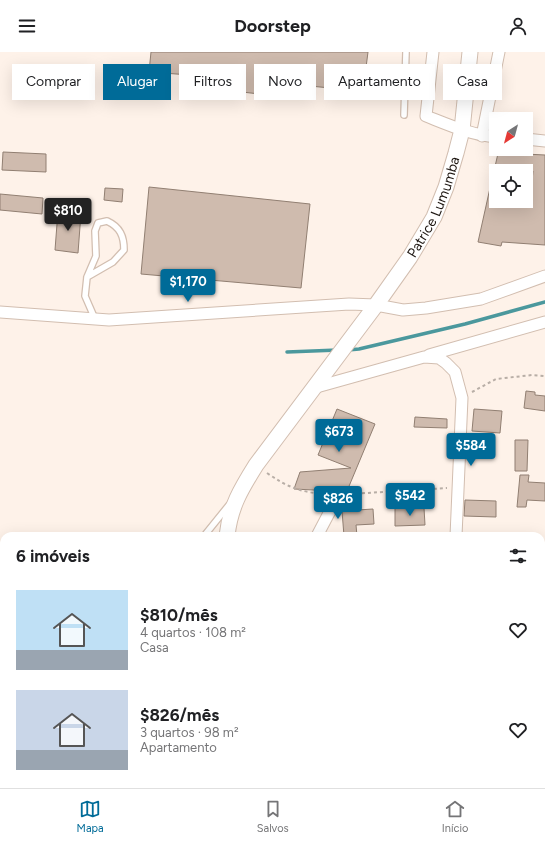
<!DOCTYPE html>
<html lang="pt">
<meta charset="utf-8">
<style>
:root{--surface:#fff;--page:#f6f6f6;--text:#202124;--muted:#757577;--line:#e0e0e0;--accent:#006b98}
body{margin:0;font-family:Figtree,sans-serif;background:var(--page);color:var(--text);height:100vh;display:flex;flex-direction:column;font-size:15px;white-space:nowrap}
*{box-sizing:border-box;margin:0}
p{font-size:13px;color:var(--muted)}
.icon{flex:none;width:22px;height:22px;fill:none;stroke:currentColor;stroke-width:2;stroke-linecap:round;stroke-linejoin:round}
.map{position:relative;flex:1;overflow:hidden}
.sheet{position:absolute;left:0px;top:480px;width:545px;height:256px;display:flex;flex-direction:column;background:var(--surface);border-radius:12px 12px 0 0;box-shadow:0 4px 16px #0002}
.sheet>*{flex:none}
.top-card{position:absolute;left:12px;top:12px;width:521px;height:36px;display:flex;gap:8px}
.needle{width:26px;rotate:216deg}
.tools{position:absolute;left:489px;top:60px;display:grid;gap:8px}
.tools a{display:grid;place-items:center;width:44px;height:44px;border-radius:0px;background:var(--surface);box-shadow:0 4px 16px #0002;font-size:20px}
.price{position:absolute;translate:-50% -34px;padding:0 9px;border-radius:4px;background:var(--accent);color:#fff;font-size:13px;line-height:26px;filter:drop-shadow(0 1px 2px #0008)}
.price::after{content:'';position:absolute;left:50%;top:24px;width:12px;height:9px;margin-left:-6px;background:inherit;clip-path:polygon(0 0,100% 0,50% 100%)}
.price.selected{background:#222;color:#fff}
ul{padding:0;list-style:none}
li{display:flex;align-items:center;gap:12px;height:100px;padding:0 16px}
li span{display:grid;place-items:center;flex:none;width:112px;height:80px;border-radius:0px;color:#555}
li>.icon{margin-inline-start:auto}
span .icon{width:48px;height:48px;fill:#fffc;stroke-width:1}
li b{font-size:17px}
h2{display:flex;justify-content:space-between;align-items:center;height:48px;padding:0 16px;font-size:17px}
.pill{padding:0 14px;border-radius:0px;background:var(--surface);box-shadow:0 4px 16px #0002;font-size:14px;line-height:36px}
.pill.selected{background:var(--accent);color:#fff}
header{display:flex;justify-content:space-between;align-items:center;height:52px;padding:0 16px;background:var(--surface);font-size:18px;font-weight:700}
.tabs{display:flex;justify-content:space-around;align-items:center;height:56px;border-top:1px solid var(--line);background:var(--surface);font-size:11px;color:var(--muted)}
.tabs a{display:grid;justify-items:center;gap:2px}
.tabs .selected{color:var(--accent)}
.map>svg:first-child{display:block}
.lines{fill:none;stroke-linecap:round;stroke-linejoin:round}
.stream{stroke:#4b989d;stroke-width:3.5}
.building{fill:#cfbbae;stroke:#917f72}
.lane-casing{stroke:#d2beb0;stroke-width:8}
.street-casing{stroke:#d2beb0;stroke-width:13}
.secondary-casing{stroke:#d2beb0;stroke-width:17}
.path{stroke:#b8aea6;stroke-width:2;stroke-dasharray:3 3;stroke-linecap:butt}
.lane{stroke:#fff;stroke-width:5.5}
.street{stroke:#fff;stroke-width:11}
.secondary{stroke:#fff;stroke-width:15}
.labels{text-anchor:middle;stroke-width:4;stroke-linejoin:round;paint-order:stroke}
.street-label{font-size:14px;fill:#1e1712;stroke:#fff}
</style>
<header><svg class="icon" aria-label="menu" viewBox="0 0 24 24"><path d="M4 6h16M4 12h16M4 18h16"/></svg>Doorstep<svg class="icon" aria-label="person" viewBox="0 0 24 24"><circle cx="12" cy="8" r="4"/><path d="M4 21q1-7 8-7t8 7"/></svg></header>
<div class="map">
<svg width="545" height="736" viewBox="0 0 545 736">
<rect width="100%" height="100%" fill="#fef2e9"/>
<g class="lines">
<g class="stream">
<path d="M348,298L359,297L465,272L545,250"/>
<path d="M287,300L338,298"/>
</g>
</g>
<g class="building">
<path d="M151,0H368L363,39L288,32L286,45L233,39L231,26L149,20Z"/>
<path d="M499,97H506L525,100V102L545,103V193L502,190L501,194L478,190L492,127H496V149H526V138L531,139L533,119H494Z"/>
<path d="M3,100L46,102V120L2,118Z"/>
<path d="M149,135L310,152L301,236L141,222Z"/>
<path d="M105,136L123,137L122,150L104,148Z"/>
<path d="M0,142L43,146L42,162L0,158Z"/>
<path d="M58,159L81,161L78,201L55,198Z"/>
<path d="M526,339L535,340V343L545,344V359L524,356Z"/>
<path d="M337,357L375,372L347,439L339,435L336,436L333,439L294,437L300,420L351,416L318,403Z"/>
<path d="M474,357L502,359L500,381L472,379Z"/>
<path d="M415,365L447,367V376L414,375Z"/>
<path d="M515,388H528L527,419H515Z"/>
<path d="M520,423H529L528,430L545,431V449L527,448L526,455H517Z"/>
<path d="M465,448L496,449V465L464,464Z"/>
<path d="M395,456H424L425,473L395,474Z"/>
<path d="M373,457L374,472L356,473L357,484H344L342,459Z"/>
</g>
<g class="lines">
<defs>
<g id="lane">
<path d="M404,63L406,0"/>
<path d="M87,225L96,204L95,179L98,171L107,169C120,175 124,184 124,198L113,210L87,225L85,244L95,267"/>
<path d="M204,484L229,453"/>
<path d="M0,656L4,654"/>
</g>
<g id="street">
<path d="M433,0L426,64C449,73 471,83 496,85"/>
<path d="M482,84L499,0"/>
<path d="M526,87L545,89"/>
<path d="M0,260L109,268L349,252L376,253L403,258L426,256L481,247L545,224"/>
<path d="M429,303L545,270"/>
<path d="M313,336L424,305L439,306L446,311L455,320L462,346L456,484"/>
<path d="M317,484L339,442"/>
<path d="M541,521L545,520"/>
<path d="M9,732L10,736"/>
<path d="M134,732L135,736"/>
<path d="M438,732V736"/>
</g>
<g id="secondary">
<path id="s1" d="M227,484C230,455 241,437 256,413L376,253L410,205L434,165L446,135L456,101L462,78L470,0"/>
<path d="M0,707L4,705"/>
<path d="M267,732L268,736"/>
</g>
</defs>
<use href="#lane" class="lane-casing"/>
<use href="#street" class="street-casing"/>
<use href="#secondary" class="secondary-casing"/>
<g class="path">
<path d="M472,340L496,327L532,323L545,324"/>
<path d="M267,421C287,435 302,441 327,442"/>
<path d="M350,442L447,436"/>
</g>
<use href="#lane" class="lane"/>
<use href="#street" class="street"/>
<use href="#secondary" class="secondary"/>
</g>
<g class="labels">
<g class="street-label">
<text dy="5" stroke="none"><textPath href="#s1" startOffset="392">Patrice Lumumba</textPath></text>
</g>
</g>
</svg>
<div class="tools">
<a><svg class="needle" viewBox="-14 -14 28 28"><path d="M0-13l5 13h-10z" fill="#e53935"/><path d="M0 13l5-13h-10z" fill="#757577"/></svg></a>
<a><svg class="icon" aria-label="locate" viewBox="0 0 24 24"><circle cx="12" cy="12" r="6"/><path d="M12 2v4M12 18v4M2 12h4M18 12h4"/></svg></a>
</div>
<b class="price selected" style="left:68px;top:180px">$810</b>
<b class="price" style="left:188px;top:251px">$1,170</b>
<b class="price" style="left:339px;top:401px">$673</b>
<b class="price" style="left:471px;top:415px">$584</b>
<b class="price" style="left:410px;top:465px">$542</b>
<b class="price" style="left:338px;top:468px">$826</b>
<div class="top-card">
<a class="pill">Comprar</a>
<a class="pill selected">Alugar</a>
<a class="pill">Filtros</a>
<a class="pill">Novo</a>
<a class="pill">Apartamento</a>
<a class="pill">Casa</a>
</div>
<section class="sheet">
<h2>6 imóveis<svg class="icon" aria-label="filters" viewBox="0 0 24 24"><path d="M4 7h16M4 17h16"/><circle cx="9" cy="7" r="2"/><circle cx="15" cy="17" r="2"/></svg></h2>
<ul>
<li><span style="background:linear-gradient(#bfe0f5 75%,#9aa5b1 0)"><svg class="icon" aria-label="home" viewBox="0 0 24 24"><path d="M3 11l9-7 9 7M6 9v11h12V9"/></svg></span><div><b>$810/mês</b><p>4 quartos · 108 m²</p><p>Casa</p></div><svg class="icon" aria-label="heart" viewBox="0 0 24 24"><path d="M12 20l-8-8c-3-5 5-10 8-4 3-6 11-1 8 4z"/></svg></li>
<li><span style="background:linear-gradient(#c9d6e8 75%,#9aa5b1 0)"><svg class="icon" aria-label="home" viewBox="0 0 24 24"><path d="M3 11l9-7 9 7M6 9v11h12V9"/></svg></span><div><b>$826/mês</b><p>3 quartos · 98 m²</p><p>Apartamento</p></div><svg class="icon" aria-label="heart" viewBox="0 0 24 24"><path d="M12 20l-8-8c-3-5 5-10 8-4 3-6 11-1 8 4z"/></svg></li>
</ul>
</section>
</div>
<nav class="tabs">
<a class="selected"><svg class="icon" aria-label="map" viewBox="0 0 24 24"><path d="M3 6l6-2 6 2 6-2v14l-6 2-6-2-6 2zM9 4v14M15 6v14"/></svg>Mapa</a>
<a><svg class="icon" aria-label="saved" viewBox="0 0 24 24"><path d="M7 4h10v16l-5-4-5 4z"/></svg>Salvos</a>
<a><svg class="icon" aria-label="home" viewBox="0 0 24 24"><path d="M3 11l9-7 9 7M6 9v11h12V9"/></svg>Início</a>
</nav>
